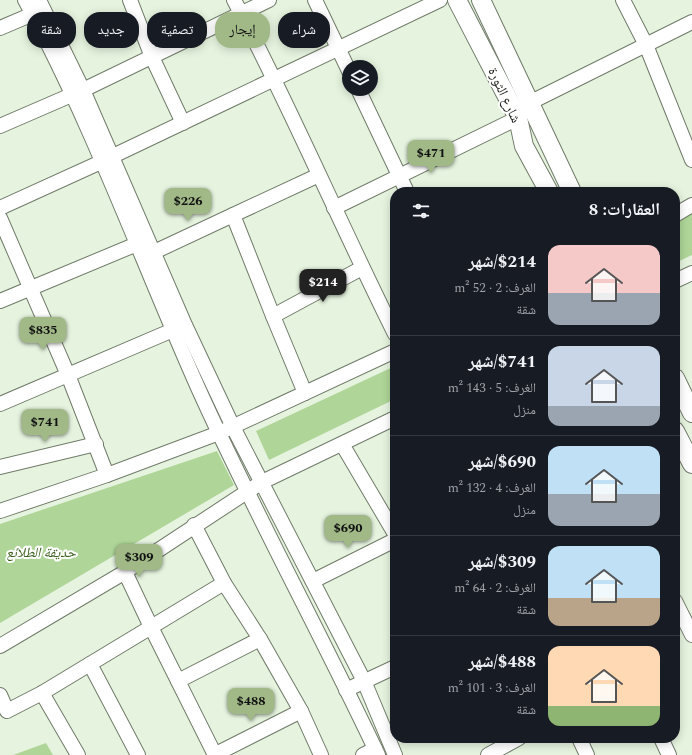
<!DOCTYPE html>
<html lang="ar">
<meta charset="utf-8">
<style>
:root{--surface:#171b24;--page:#242831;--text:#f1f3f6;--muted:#9ea1a6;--line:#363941;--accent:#a0b987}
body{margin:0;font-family:Spectral,"Noto Naskh Arabic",serif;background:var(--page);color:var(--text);direction:rtl;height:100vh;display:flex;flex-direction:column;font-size:15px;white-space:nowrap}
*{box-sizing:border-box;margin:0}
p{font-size:13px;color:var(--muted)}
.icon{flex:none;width:22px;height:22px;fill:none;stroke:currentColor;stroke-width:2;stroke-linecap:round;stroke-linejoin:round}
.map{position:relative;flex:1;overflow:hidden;direction:ltr}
.side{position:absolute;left:390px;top:187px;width:290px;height:556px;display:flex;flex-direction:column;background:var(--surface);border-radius:16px;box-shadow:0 2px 10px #0003;direction:rtl}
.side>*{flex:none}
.guide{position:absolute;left:12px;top:12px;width:318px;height:36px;direction:rtl;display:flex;gap:8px}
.controls{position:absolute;left:342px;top:60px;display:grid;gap:8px}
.controls a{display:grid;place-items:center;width:36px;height:36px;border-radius:50%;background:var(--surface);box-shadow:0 2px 10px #0003;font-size:20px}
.price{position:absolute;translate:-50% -34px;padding:0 9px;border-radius:8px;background:var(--accent);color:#111;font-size:13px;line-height:26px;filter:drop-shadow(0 1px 2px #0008)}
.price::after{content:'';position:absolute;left:50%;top:24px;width:12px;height:9px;margin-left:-6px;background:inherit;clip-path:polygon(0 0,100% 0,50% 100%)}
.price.current{background:#222;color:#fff}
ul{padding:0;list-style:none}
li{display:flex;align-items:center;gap:12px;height:100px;padding:0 20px}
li+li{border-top:1px solid var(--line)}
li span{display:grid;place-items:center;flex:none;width:112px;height:80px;border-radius:12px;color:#555}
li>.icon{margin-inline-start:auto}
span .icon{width:48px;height:48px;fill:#fffc;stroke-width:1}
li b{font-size:17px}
h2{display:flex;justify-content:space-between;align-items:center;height:48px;padding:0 20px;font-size:17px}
.chip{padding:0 14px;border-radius:16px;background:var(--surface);box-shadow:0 2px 10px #0003;font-size:14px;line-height:36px}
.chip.current{background:var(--accent);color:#111}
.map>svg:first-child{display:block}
.green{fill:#afd698}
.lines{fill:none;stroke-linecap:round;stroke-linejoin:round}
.minor-casing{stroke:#707b69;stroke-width:16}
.major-casing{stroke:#707b69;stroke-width:20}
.minor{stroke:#fff;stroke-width:14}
.major{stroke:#fff;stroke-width:18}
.labels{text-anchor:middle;stroke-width:4;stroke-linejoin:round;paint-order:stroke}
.street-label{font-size:14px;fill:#1d211a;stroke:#fff}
.park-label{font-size:14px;font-style:italic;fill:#3a601c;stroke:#fff}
</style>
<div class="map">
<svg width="692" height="755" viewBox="0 0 692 755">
<rect width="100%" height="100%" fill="#e6f4df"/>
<g class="green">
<path d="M692,211V255L675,263V219Z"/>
<path d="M395,366V399L269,460L256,431Z"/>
<path d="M217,451L234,485L0,623V524Z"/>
<path d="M46,743L53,755H13Z"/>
</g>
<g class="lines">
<defs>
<g id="minor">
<path d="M25,0C93,125 141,260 199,390C255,514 320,632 378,755"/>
<path d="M39,0L83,90L185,325L233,427L364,681L395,755"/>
<path d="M130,0L152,57L183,123"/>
<path d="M234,0C292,110 340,224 395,334"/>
<path d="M315,0L349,71"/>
<path d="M623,0L646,45L692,160"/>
<path d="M0,28L33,14"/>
<path d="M358,89L407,192"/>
<path d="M529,103L692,22"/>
<path d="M0,126L83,90L269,0"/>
<path d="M113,156L440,0"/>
<path d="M0,208L101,162"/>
<path d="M334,208L518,118"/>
<path d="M675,215L692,205"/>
<path d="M0,218L68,375L107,475"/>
<path d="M154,252L233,215"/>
<path d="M675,281L692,273"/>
<path d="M0,301L137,244"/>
<path d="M273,316L362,268"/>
<path d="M305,393L273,316L233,215L319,175"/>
<path d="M0,404L173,330"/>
<path d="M342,444L395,534"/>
<path d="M0,467L96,444"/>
<path d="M0,511L107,475L219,433L395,351"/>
<path d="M194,525L224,583L260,639L301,711L321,755"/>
<path d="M125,572L151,627L215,755"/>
<path d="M313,581L395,540"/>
<path d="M675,601L692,635"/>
<path d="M0,646L125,572L262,482L395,418"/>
<path d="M90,664L138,755"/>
<path d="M178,681L260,639"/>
<path d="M346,690L395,667"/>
<path d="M42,693L78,755"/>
<path d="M0,695L7,711L42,693L224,583"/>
<path d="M579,738L587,755"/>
<path d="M661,738L669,755"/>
<path d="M214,755L301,711"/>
<path d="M363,755L375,749"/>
<path d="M488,755L519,738"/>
</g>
<g id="major">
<path d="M457,0L518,118L524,146L549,192"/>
<path d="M481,0L572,192"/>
<path d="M675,378L692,413"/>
<path d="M675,431L692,464"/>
</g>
</defs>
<use href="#minor" class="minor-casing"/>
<use href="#major" class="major-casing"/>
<use href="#minor" class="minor"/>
<use href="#major" class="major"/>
</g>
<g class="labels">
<g class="street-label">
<text transform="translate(505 95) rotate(65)" y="5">شارع الثورة</text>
</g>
<g class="park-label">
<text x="41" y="557">حديقة الطلائع</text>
</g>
</g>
</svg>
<div class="controls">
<a><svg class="icon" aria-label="layers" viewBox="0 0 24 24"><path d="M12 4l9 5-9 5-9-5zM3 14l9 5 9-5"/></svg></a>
</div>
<b class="price" style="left:431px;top:174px">$471</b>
<b class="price" style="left:188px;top:222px">$226</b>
<b class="price current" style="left:323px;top:303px">$214</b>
<b class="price" style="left:43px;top:351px">$835</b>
<b class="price" style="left:45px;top:443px">$741</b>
<b class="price" style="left:348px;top:549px">$690</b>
<b class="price" style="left:139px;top:578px">$309</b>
<b class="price" style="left:251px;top:722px">$488</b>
<div class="guide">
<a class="chip">شراء</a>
<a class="chip current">إيجار</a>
<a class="chip">تصفية</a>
<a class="chip">جديد</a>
<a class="chip">شقة</a>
</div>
<section class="side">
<h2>العقارات: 8<svg class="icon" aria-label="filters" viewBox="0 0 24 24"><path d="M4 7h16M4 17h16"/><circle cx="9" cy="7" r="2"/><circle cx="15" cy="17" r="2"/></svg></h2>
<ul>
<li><span style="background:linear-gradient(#f6c9c9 60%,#9aa5b1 0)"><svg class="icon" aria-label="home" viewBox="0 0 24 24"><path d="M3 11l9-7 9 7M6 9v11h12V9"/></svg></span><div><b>$214/شهر</b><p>الغرف: 2 · 52 m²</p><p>شقة</p></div></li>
<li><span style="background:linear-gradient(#c9d6e8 75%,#9aa5b1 0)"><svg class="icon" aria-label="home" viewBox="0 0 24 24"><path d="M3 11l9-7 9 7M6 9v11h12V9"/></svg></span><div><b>$741/شهر</b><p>الغرف: 5 · 143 m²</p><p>منزل</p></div></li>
<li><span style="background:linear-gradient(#bfe0f5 60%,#9aa5b1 0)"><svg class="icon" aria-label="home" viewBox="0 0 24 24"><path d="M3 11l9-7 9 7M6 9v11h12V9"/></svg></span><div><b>$690/شهر</b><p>الغرف: 4 · 132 m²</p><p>منزل</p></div></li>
<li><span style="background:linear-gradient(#bfe0f5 65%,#b9a48a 0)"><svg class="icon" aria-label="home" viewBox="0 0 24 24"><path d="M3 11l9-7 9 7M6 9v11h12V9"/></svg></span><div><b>$309/شهر</b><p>الغرف: 2 · 64 m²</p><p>شقة</p></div></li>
<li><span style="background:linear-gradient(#ffd9b3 75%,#8fb573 0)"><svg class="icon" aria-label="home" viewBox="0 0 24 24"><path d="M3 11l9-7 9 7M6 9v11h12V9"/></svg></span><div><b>$488/شهر</b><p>الغرف: 3 · 101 m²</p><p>شقة</p></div></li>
</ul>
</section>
</div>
